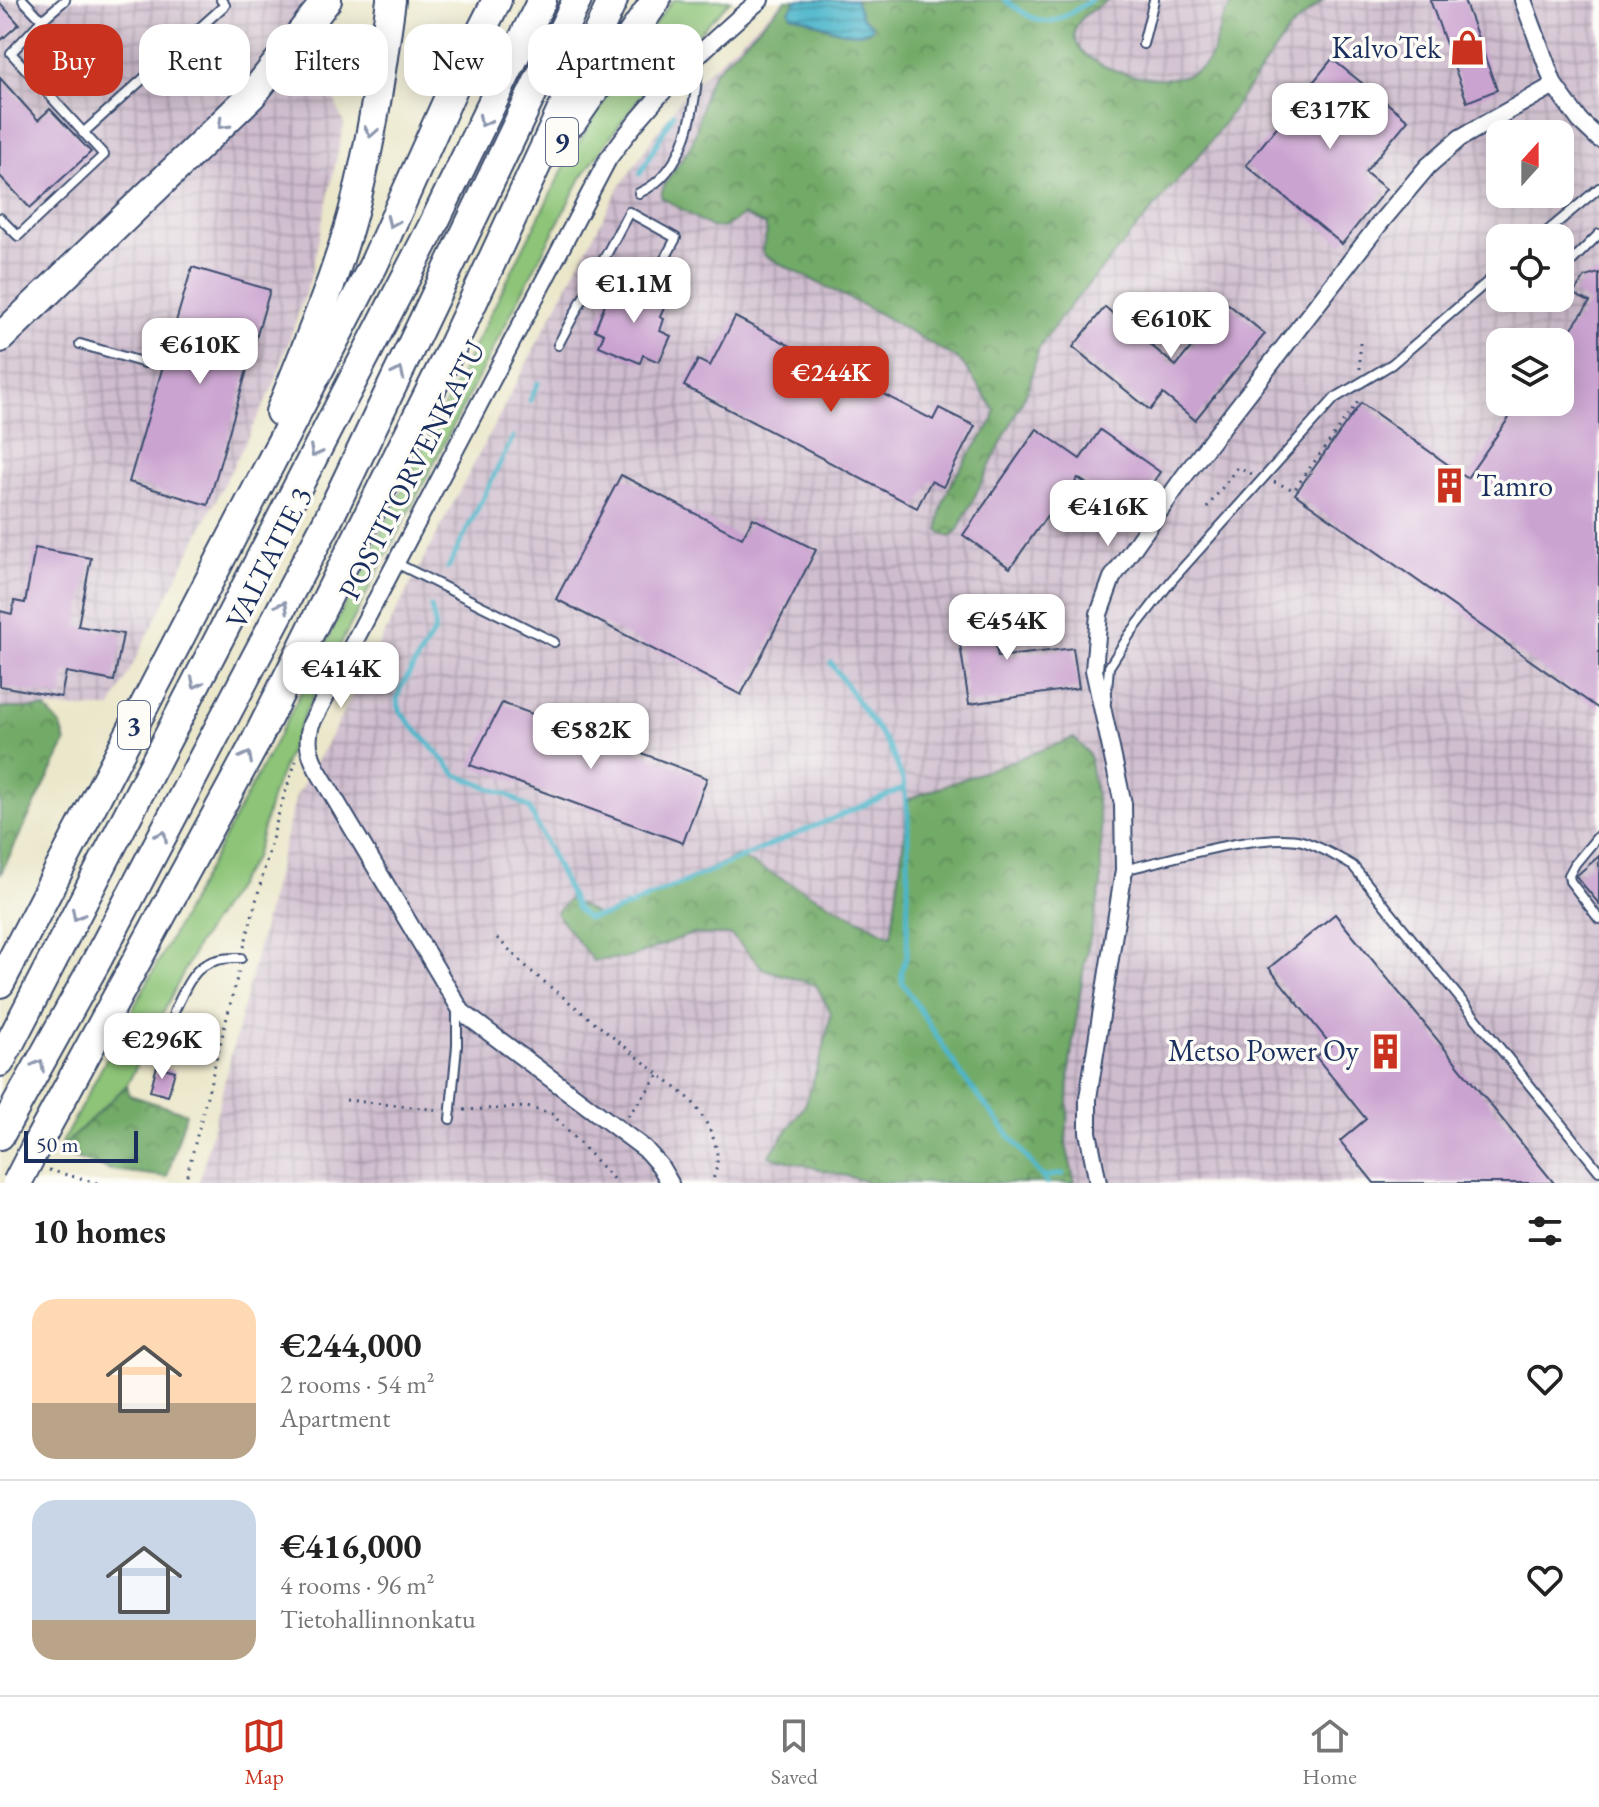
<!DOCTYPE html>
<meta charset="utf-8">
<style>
:root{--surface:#fff;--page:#f6f6f6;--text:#222;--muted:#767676;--line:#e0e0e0;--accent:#c8321e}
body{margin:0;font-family:"EB Garamond",serif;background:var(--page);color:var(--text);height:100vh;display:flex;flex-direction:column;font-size:30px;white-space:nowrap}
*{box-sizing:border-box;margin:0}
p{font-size:26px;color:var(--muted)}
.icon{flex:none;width:44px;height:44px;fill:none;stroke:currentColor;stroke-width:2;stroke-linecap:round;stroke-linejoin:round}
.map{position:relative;height:1183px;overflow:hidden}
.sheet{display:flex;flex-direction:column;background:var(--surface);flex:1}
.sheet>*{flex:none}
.hud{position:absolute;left:24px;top:24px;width:800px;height:72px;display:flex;gap:16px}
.needle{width:52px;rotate:21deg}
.buttons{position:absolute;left:1486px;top:120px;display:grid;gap:16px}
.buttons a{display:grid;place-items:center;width:88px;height:88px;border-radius:16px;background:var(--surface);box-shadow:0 4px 20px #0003;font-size:40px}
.scale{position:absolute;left:24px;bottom:20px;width:114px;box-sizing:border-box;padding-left:8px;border:4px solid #1b2f5e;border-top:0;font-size:22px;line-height:28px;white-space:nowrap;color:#1b2f5e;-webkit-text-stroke:6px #fdfcf7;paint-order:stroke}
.price{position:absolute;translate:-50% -68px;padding:0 18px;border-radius:16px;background:#fff;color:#222;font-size:26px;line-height:52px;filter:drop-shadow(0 2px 4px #0008)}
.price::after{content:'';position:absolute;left:50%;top:48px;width:24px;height:18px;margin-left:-12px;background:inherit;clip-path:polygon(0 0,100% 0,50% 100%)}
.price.on{background:var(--accent);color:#fff}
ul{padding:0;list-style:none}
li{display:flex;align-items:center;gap:24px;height:200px;padding:0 32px}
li+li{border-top:2px solid var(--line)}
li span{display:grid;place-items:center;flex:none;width:224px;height:160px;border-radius:24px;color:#555}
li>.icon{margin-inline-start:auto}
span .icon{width:96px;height:96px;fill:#fffc;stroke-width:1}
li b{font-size:34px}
h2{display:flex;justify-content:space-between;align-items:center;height:96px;padding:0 32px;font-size:34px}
.tag{padding:0 28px;border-radius:24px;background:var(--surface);box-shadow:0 4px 20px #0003;font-size:28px;line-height:72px}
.tag.on{background:var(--accent);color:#fff}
.tabs{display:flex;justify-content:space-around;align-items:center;height:112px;border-top:2px solid var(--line);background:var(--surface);font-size:22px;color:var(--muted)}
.tabs a{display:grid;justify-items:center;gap:4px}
.tabs .on{color:var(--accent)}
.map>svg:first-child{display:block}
.industrial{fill:url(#industrial-grid);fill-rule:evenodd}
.grass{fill:#8dc477;stroke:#547a6a;stroke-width:2}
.forest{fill:url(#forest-crowns);stroke:#466c63;stroke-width:2}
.water{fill:url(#water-rules);stroke:#347294;stroke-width:2}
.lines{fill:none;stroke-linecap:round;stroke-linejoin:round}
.stream{stroke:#4cb6ca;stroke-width:5}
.building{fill:#caa3d0}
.service-casing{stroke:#3a4b6e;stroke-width:12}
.minor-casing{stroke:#3a4b6e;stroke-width:20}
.motorway-casing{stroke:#3a4b6e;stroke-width:32}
.path{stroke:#3a4b6e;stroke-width:3;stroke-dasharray:2 6;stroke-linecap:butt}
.service{stroke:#fff;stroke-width:8}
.minor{stroke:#fff;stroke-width:16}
.motorway{stroke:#fff;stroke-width:28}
.motorway-bridge-casing{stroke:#3a4b6e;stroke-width:32;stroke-linecap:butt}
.motorway-bridge{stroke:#fff;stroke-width:28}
.oneway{stroke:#8d97ae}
.labels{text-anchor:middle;stroke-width:7;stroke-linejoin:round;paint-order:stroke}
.shield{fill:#fdfcf7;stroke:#5f6c8c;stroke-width:2}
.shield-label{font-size:28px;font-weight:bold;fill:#1b2f5e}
.poi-label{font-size:30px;fill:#1b2f5e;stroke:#fdfcf7;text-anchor:end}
.street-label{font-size:30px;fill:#1b2f5e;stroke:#fdfcf7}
</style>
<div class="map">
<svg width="1599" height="1183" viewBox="0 0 1599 1183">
<defs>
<pattern id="industrial-grid" width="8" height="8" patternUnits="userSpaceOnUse" patternTransform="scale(2)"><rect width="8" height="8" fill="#cfbdce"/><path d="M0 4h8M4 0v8" fill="none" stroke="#a79aaa"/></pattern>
<pattern id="forest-crowns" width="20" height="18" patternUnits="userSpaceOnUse" patternTransform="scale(2)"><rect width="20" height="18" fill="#72aa68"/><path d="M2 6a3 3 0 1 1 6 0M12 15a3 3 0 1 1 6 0" fill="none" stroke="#5d8b59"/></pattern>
<pattern id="water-rules" width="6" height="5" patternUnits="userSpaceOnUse" patternTransform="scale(2)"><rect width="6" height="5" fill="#4cb6ca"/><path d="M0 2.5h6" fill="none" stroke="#3e94a7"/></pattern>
</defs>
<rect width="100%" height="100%" fill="#fdfcf7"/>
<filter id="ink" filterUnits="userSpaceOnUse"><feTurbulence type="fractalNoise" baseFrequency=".0125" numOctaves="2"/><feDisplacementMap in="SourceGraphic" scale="16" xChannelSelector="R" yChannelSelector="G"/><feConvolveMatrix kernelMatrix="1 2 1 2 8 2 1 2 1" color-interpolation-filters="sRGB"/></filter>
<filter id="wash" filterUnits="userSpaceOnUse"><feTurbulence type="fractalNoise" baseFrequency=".006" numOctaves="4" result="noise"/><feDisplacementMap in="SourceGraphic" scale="32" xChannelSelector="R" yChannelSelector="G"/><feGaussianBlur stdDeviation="1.8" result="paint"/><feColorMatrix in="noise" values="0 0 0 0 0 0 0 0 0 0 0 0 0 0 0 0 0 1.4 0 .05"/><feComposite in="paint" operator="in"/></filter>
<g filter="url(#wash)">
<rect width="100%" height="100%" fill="#ebe7ca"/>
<g class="industrial">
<path d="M0,0H308L300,13L344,124L310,279L274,385L111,708H0Z"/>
<path d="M783,0H1599V1183H199L296,796L332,734L618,189L683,95ZM1500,134H1560V194H1500ZM1500,238H1560V298H1500ZM1500,342H1560V402H1500Z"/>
</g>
<path class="grass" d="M673,0H731L646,88L581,178L304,715L272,795L255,857L197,945L127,1085L57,1152L290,714L562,171L635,49Z"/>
<g class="forest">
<path d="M786,0H797L793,5L791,15C805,17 815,23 828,28C841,33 855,32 868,32L872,25L862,18L855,0H1109C1101,5 1090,10 1083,17C1041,60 1168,99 1203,66C1215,55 1216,37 1222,21C1225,14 1230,7 1235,0H1323L1289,30L1208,145L1062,315L1039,348L1028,389L958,530L950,537L939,531C937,489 973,454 993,420L995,410L963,364L956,358L878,313L765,256L762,250L767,232L765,225L743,215L724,228L711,227L661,197C663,178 684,161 692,143C702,119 700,93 715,71Z"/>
<path d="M0,708H45L61,726L66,742L0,875Z"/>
<path d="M1074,738L1089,754L1101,828V886L1084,966L1070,1063L1066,1145L1075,1183H873L769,1156L805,1105L824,1047L831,1013L816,985L764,969L731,935L691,934L631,957L593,961L556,913L569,899L603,918L738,856L891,936L909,799Z"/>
<path d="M127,1085L129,1095L186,1113L167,1177L111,1170L57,1152Z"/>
</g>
<path class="water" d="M797,0H855L862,18L872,25V29C846,42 817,19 791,15L789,11Z"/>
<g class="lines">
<g class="stream">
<path d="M1005,0C1046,30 1050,27 1091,0"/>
<path d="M640,174L673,114"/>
<path d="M530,401L538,383"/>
<path d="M448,568L513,437"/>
<path d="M431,607L435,624L434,632L400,689L397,700L401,713L457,775L510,796L529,808L577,909L587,918L607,915L904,788"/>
<path d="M831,663L890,748L903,780L908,815V878L907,955L902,970V982L963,1077L1047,1183"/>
<path d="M1042,1177L1063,1174"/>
</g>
</g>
<g id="blocks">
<g class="building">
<path d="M1430,0H1464L1497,90L1467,102Z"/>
<path d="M0,3L19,24L0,41Z"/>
<path d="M1332,59L1408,120L1365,172L1386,189L1342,244L1246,165Z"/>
<path d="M0,78L38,120L50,109L91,152L30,208L0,176Z"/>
<path d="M192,267L270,290L208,505L129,482Z"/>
<path d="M1599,273V709L1295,494L1361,403L1467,478L1520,402H1560V345L1590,302L1573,294L1585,277Z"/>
<path d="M634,285L668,299L660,317L664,319L660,331L671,336L659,362L643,355L640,363L599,346L604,334L595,330L608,296L615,290L629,299Z"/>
<path d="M1227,303L1265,334L1195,420L1163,394L1150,410L1073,347L1105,307L1176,366Z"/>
<path d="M735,317L933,420L939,408L975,426L943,487L931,481L917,508L684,386L698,360L710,366Z"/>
<path d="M1037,429L1080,459L1100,430L1160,472L1133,512L1123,506L1121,508L1078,478L1071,489L1068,486L1010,568L963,535Z"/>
<path d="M621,475L742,538L753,518L816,550L741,695L556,599Z"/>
<path d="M35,548L91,558L78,626L123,634L114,681L66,672L61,697L0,686V611L12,614L14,601L25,603Z"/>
<path d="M987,598L998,657L1073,648L1079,688L969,704L954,604Z"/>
<path d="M502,703L582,732L586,723L639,742L636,751L707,778L683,843L470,765Z"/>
<path d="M1599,856V904L1576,876Z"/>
<path d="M1335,914L1554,1183H1374L1340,1141L1366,1119L1316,1057L1331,1045L1269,968Z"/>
<path d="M157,1066L175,1071L168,1096L150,1091Z"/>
</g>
</g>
</g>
<g filter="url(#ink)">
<use href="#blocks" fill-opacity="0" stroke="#3a4b6e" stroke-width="2"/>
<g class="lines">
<defs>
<g id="service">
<path d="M42,20L65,0"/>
<path d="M1143,44L1154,0"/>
<path d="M83,133L225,5L221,0"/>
<path d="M639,193C689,171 695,105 699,57"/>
<path d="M0,218L18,236L104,155L11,53L42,20L23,0"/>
<path d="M1539,238L1599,188"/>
<path d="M1561,272L1599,234"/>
<path d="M80,344L145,363"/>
<path d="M558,345L629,212L676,238L652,283"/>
<path d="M396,563L554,642"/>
<path d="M1106,702L1109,667L1130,634L1172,580L1335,398L1392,364L1500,271"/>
<path d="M1599,835L1575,864L1569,875L1570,881L1599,919"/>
<path d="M1124,870C1167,860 1263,831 1302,841C1320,846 1337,857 1353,866L1599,1171"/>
<path d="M174,1012C191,976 197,956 241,958"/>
<path d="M450,1119L457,1046V1010"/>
</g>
<g id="minor">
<path d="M1523,0L1554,85L1580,121L1599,139"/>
<path d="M670,1183L660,1166L645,1149L462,1012L317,769C309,753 306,741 311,724L608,159C651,99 703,47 760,0"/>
<path d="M1098,1183L1088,1132V1098L1124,870L1123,804L1094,670L1099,614L1112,578L1185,475L1380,223L1428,166L1460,138L1554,85"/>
</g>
<g id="motorway">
<path d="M572,122L656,0"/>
<path d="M0,338L252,95L327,0"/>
<path d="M280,412C303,355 327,299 345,240C369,162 380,81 391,0"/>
<path d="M0,983L374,264L459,75L497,0"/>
<path d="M0,1062L431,229L542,0"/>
<path d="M0,1135L96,962L327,522L577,0"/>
<path d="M36,1146L253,747L451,349L613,0"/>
</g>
</defs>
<use href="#service" class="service-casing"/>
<use href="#minor" class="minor-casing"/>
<use href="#motorway" class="motorway-casing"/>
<g class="path">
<path d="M1360,369V340"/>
<path d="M1274,482L1294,490L1357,403L1358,396"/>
<path d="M1207,508L1237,468L1252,474"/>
<path d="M497,938L532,972L691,1100C709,1124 727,1154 711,1183"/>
<path d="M244,947L281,805L296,761"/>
<path d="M346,1100L440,1110"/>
<path d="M464,1110L527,1107L552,1114L617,1183"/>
<path d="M628,1116L659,1075"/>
<path d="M49,1170L97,1183"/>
<path d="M185,1183L239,970"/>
</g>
<use href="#service" class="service"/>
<use href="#minor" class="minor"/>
<use href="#motorway" class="motorway"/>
<defs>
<path id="motorway-bridge" d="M17,1183L36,1146"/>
</defs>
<use href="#motorway-bridge" class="motorway-bridge-casing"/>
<use href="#motorway-bridge" class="motorway-bridge"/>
</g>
<defs><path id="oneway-chevron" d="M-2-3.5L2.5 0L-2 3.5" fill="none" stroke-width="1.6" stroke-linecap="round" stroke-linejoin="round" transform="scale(2)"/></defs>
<g class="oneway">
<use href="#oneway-chevron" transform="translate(484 121) rotate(116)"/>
<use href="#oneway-chevron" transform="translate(223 124) rotate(135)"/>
<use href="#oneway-chevron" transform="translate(371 132) rotate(101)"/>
<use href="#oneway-chevron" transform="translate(392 222) rotate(114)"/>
<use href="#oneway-chevron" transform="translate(399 373) rotate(-64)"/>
<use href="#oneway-chevron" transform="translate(315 452) rotate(118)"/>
<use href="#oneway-chevron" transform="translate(283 606) rotate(-62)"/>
<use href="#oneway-chevron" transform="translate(196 683) rotate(117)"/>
<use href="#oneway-chevron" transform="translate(247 757) rotate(-62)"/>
<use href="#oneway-chevron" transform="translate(162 836) rotate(-62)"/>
<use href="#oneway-chevron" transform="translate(77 915) rotate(117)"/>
<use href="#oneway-chevron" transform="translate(39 1065) rotate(-61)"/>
</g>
</g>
<defs>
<symbol id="shop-bare" viewBox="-9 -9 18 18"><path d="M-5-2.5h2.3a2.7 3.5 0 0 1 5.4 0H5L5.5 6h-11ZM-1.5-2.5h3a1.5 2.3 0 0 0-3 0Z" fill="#c8321e" stroke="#fdfcf7" stroke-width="2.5" paint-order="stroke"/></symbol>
<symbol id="building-bare" viewBox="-9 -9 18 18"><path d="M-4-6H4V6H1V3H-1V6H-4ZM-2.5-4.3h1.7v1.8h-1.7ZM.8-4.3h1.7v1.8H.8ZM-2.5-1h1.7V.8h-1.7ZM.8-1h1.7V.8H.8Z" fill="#c8321e" stroke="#fdfcf7" stroke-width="2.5" paint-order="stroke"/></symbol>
</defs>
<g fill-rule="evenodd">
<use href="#shop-bare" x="1442" y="22" width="51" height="51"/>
<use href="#building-bare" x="1424" y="460" width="51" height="51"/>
<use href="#building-bare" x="1360" y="1026" width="51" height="51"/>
</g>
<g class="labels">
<g class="shield">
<rect x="546" y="118" width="32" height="48" rx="6"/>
<rect x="118" y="701" width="32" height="48" rx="6"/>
</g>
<g class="shield-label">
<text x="562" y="152">9</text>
<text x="134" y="735">3</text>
</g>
<g class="poi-label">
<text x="1441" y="58">KalvoTek</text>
<text x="1476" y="496" text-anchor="start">Tamro</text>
<text x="1359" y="1061">Metso Power Oy</text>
</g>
<g class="street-label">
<text transform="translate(412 470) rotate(-63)" y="10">POSTITORVENKATU</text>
<text transform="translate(269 558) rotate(-63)" y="10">VALTATIE 3</text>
</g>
</g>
</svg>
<div class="buttons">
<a><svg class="needle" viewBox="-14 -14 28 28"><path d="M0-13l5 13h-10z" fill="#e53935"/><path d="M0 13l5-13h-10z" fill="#767676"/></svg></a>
<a><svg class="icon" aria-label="locate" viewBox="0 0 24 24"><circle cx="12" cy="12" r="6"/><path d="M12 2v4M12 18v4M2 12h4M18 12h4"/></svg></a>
<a><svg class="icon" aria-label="layers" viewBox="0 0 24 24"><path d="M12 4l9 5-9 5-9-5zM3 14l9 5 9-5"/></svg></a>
</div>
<div class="scale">50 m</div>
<b class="price" style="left:1330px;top:151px">€317K</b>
<b class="price" style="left:634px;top:325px">€1.1M</b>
<b class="price" style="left:1171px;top:360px">€610K</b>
<b class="price" style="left:200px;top:386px">€610K</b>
<b class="price on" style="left:831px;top:414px">€244K</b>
<b class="price" style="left:1108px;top:548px">€416K</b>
<b class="price" style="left:1007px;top:662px">€454K</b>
<b class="price" style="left:341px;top:710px">€414K</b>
<b class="price" style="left:591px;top:771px">€582K</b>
<b class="price" style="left:162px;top:1081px">€296K</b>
<div class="hud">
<a class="tag on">Buy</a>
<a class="tag">Rent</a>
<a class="tag">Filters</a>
<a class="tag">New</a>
<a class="tag">Apartment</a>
</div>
</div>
<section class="sheet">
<h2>10 homes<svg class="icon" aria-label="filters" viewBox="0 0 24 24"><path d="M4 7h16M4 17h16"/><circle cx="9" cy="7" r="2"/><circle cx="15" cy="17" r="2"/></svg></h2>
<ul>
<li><span style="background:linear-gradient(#ffd9b3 65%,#b9a48a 0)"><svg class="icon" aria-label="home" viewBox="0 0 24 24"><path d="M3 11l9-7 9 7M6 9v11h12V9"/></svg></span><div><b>€244,000</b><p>2 rooms · 54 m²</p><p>Apartment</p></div><svg class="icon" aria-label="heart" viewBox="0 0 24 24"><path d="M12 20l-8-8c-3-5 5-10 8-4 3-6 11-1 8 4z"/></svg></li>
<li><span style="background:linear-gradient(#c9d6e8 75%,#b9a48a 0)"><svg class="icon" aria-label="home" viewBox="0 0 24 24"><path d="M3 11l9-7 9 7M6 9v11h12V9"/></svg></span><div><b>€416,000</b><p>4 rooms · 96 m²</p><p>Tietohallinnonkatu</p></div><svg class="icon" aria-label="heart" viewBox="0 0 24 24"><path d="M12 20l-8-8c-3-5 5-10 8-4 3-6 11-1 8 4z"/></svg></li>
</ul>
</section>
<nav class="tabs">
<a class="on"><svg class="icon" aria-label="map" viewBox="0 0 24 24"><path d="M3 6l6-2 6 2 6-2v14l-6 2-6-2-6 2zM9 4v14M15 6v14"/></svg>Map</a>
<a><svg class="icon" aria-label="saved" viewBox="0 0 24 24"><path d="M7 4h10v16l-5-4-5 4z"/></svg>Saved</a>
<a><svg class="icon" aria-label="home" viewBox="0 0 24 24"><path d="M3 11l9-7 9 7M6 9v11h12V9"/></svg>Home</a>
</nav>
